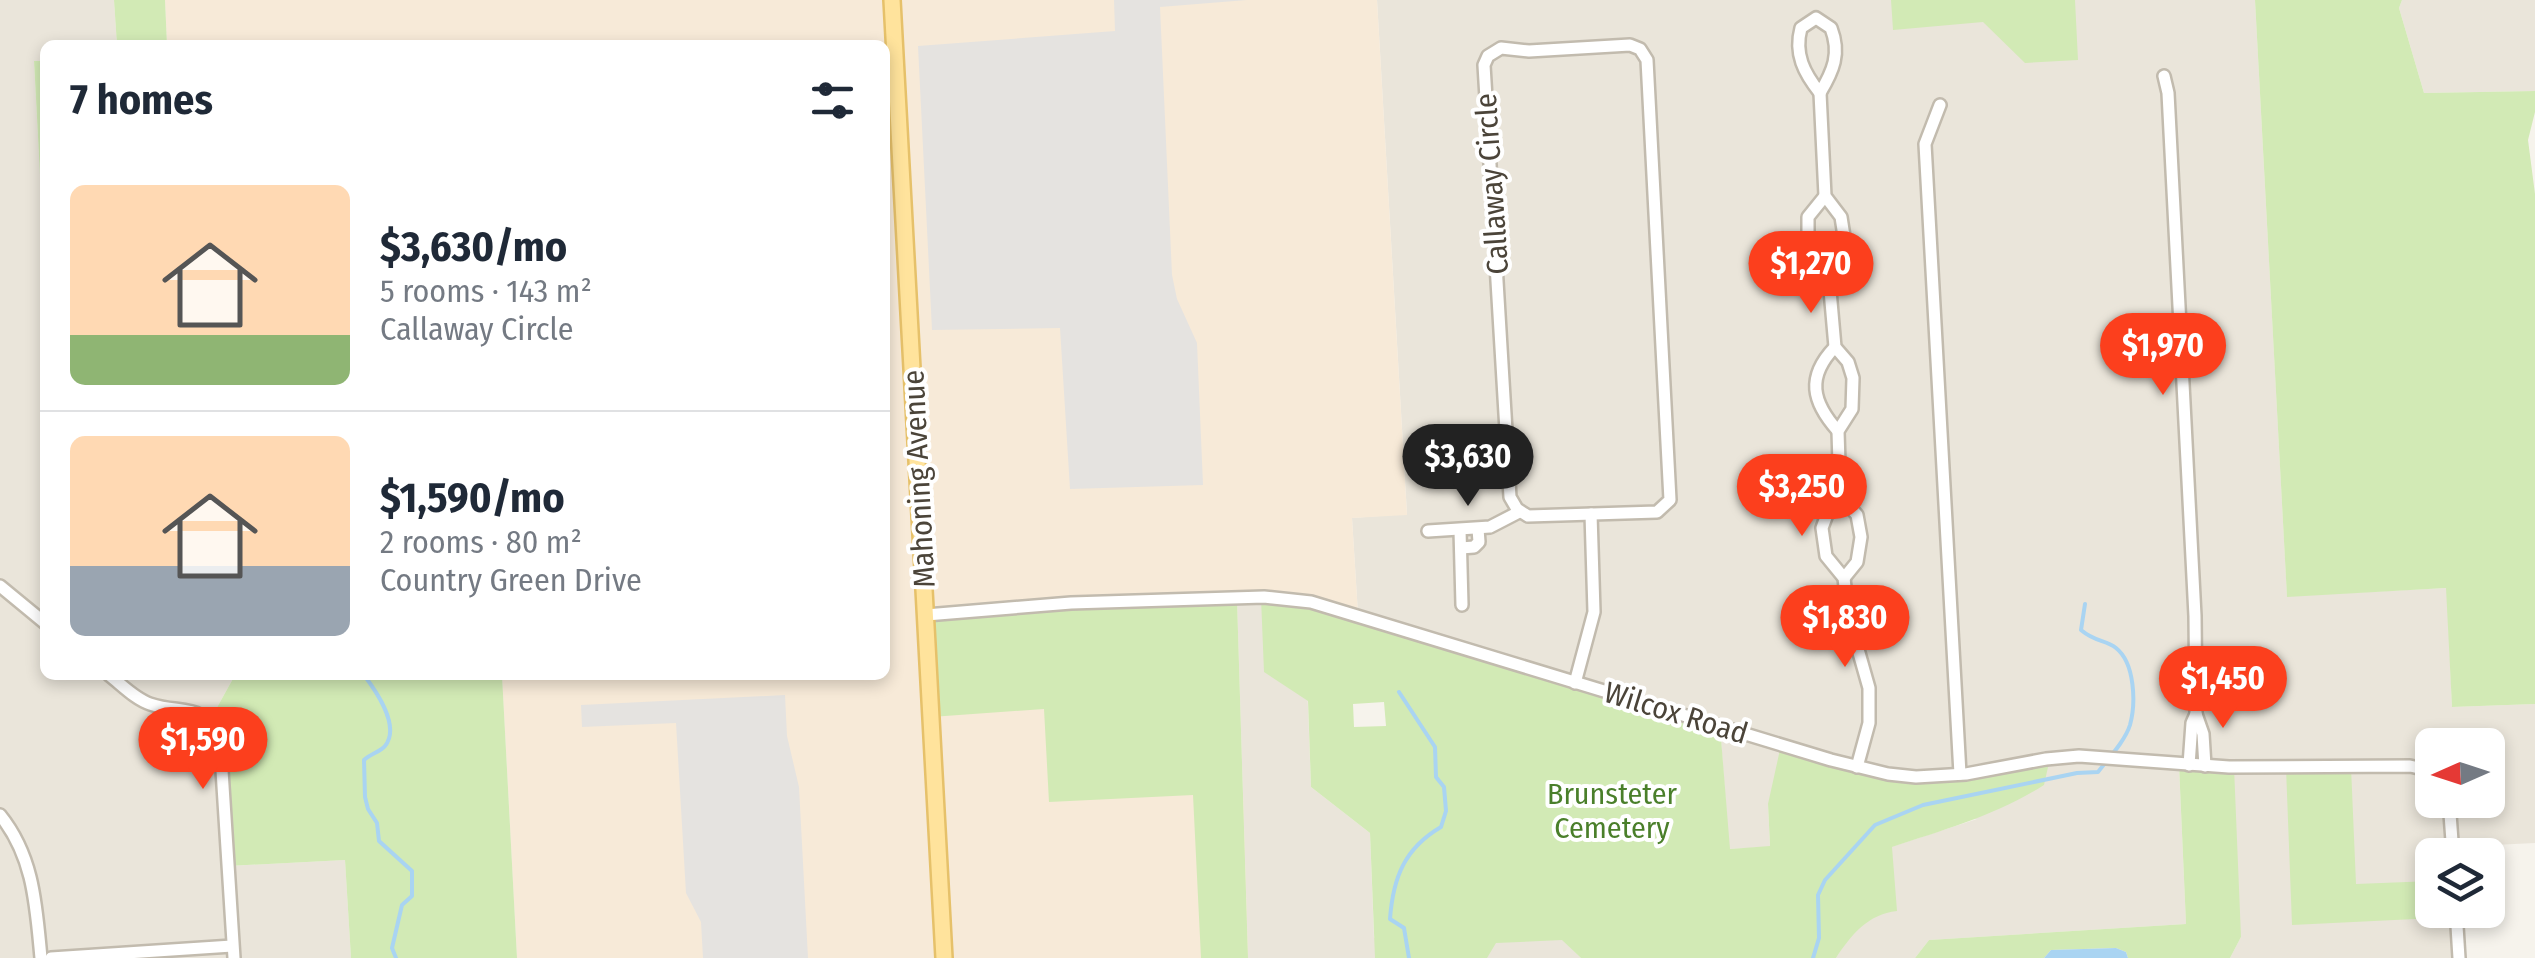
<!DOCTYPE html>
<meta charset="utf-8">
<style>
:root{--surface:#fff;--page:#f2f2f3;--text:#1f2937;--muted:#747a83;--line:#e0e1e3;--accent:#fc3f1d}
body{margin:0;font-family:"Fira Sans Condensed",sans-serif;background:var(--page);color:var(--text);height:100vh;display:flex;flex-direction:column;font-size:38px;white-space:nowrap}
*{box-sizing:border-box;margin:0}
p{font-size:32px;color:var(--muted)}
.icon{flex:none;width:55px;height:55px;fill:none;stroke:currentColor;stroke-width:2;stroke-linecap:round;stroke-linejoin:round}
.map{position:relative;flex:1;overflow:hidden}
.drawer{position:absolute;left:40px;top:40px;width:850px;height:640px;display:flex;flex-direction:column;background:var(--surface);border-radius:15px;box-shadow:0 5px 15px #0003}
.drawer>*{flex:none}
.needle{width:65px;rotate:267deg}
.fabs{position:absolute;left:2415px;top:728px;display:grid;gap:20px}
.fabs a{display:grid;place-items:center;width:90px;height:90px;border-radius:15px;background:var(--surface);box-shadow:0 5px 15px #0003;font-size:50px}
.price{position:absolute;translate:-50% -85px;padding:0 22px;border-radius:35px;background:var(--accent);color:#fff;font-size:32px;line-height:65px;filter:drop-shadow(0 2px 5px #0008)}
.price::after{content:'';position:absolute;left:50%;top:60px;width:30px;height:22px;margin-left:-15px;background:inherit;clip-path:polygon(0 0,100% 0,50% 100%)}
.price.on{background:#222;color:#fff}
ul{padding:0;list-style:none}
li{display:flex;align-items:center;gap:30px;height:250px;padding:0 30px}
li+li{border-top:2px solid var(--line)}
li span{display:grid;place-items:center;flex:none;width:280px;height:200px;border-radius:15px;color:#555}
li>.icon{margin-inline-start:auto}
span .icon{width:120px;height:120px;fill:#fffc;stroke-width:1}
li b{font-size:42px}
h2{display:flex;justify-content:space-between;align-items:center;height:120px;padding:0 30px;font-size:42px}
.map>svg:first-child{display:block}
.residential{fill:#eae5da;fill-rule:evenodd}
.commercial{fill:#f7ead8}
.green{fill:#d2eab5;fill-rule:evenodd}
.parking{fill:#e5e3e0}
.water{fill:#a9d4f2}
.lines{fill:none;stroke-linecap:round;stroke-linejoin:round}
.stream{stroke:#a9d4f2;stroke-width:4}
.minor-casing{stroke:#c2bbae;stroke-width:16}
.major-casing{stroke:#e6c16a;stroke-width:20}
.minor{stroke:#fff;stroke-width:11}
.major{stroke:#ffe39c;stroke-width:15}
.labels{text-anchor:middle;stroke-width:8;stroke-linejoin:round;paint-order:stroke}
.street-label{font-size:30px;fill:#4b4439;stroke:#fff}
.park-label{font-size:30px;fill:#4a7f2a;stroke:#fff}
</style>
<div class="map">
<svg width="2535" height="958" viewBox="0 0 2535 958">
<rect width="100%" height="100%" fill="#f6f3ec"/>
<g class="residential">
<path d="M0,0H114L117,45H45V61L34,62L45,270V675H235L209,722L214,728L229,866L345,860L351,958H0Z"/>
<path d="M1377,0H2255L2287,596L2447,588L2452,707L2535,704V843L2453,847V855H2432V910H2456L2459,958H2230L2241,937L2179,766L2186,924L1929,940L1915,958H1836L1851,934L1880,912L1891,847L1977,819L1768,804L1770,847L1729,849L1720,726L1358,614L1352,518L1407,514ZM2432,745H2488V800H2432Z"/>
<path d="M2402,0H2535V91L2424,93L2399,8Z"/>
<path d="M1237,599L1304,601L1311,787L1370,833L1374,938L1551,928L1581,958H1248Z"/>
</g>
<path class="commercial" d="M165,0H1377L1407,515L1352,518L1358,614L1311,602L1128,603L1044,709L1243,792L1248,958H517L502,675H885V45H167Z"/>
<g class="green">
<path d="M114,0H165L167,45H117Z"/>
<path d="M1891,0H2075L2078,60L2025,63L1983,22L1893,30Z"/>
<path d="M2255,0H2402L2399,8L2424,93L2535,91V112L2528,140L2535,194V704L2452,707L2446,588L2287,597Z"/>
<path d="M34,61H45V270Z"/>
<path d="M1261,598L1287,599L1720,726L1730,849L1770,846L1768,804L1781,745L1916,777L2050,758L2044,785C1997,815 1944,830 1892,847L1897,911C1868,914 1851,935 1836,958H1581L1562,940L1496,943L1487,958H1375L1370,833L1311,787L1308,701L1264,672ZM1384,702L1386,726L1354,727L1353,704Z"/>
<path d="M1237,599L1248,958H1201L1193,795L1049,802L1044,709L931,717L926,615Z"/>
<path d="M235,675H502L517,958H351L345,860L228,866L222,749L209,722Z"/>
<path d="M2179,765L2234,767L2241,937L2230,958H2128L2126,952L2116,948L2051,950L2044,958H1915L1929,940L2186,924Z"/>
<path d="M2351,767L2356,884L2432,881V910H2456V917L2292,925L2286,768Z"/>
</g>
<g class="parking">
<path d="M1114,0H1247L1160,7L1172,275L1177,299L1197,343L1203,485L1070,489L1060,328L932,330L918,46L1115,31Z"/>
<path d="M785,695L787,736L799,787L808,958H703L701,922L686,893L676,723L582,727L581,705Z"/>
</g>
<path class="water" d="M2116,948L2126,952L2128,958H2044L2051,950Z"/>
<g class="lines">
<g class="stream">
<path d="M364,675C376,691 401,726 385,746C380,752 370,754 364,760L365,797L368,809L377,823L379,841L412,871V896L402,905L392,948L396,958"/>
<path d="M1399,692L1435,747L1436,777L1444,787L1446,811L1441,827C1405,848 1393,877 1390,919L1404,928L1409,958"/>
<path d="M1813,958L1819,938L1818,895L1825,880L1875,825L1923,805L2077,773L2098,772C2108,759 2125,741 2130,725C2136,703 2135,663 2116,648C2106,640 2095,642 2081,630L2085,604"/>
</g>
<defs>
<g id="minor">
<path d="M1816,18L1831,28C1841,54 1833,71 1820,93C1804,73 1794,54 1801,28Z"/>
<path d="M1630,45L1640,49L1647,60L1670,500L1657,512L1528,516L1517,509L1510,497L1484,65L1488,56L1501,48L1529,51Z"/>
<path d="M2164,76L2168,93L2195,616L2196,714L2192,723L2189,765"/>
<path d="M1820,93L1825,196L1841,217L1846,249L1843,261L1829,279"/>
<path d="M1940,105L1925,144L1960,774"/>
<path d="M1825,196L1808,217V236L1813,261L1829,279L1835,347L1848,362L1853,378L1852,409L1838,431L1840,496L1857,515L1861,537L1857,562L1844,578"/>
<path d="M1835,347C1806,377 1812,402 1838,431"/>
<path d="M1840,496L1829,509L1822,528L1826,556L1844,578L1848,614L1869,688V723L1857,767"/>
<path d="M1460,530L1462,605"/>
<path d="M1428,531L1490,527L1519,512"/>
<path d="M1461,548L1474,547L1479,542L1478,529"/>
<path d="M0,586L45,623"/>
<path d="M926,615L1071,603L1264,597L1311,602L1831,760L1888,774L1916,777L1966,774L2046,759L2079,756L2229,767L2410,766L2432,771"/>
<path d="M109,675C122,685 135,699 150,704C183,715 201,701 220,739L234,958"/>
<path d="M1575,683L1594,612L1591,514"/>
<path d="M2196,714L2203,734L2205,766"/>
<path d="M2449,800L2453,855"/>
<path d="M0,815C34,857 36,906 41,958"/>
<path d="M2456,910L2459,958"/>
<path d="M51,958L232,946"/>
</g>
<path id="major" d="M892,0L944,958"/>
</defs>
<use href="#minor" class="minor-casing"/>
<use href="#major" class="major-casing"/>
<use href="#minor" class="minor"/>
<use href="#major" class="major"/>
</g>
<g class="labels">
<g class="street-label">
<text transform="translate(1492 184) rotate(-94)" y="10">Callaway Circle</text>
<text transform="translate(919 479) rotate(-93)" y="10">Mahoning Avenue</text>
<text transform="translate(1676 713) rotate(17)" y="10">Wilcox Road</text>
</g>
<g class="park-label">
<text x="1612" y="804">Brunsteter<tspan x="1612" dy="34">Cemetery</tspan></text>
</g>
</g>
</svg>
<div class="fabs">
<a><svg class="needle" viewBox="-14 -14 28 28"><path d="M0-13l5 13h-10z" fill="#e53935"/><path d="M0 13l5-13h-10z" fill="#747a83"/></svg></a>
<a><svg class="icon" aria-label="layers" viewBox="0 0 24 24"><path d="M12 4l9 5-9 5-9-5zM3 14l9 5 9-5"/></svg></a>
</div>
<b class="price" style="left:1811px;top:316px">$1,270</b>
<b class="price" style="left:2163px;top:398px">$1,970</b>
<b class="price on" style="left:1468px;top:509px">$3,630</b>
<b class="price" style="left:1802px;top:539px">$3,250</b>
<b class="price" style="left:1845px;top:670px">$1,830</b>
<b class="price" style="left:2223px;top:731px">$1,450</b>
<b class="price" style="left:203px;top:792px">$1,590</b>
<section class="drawer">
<h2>7 homes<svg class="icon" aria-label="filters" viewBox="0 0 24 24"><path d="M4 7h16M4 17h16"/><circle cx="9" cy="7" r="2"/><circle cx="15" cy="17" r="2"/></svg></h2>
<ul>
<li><span style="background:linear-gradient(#ffd9b3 75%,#8fb573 0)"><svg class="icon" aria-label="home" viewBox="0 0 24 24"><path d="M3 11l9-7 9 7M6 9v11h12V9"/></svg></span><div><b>$3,630/mo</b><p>5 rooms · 143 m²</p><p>Callaway Circle</p></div></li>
<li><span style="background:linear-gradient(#ffd9b3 65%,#9aa5b1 0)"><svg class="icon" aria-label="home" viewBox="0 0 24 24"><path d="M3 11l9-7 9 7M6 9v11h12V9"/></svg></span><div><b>$1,590/mo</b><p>2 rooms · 80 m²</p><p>Country Green Drive</p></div></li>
</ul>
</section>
</div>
